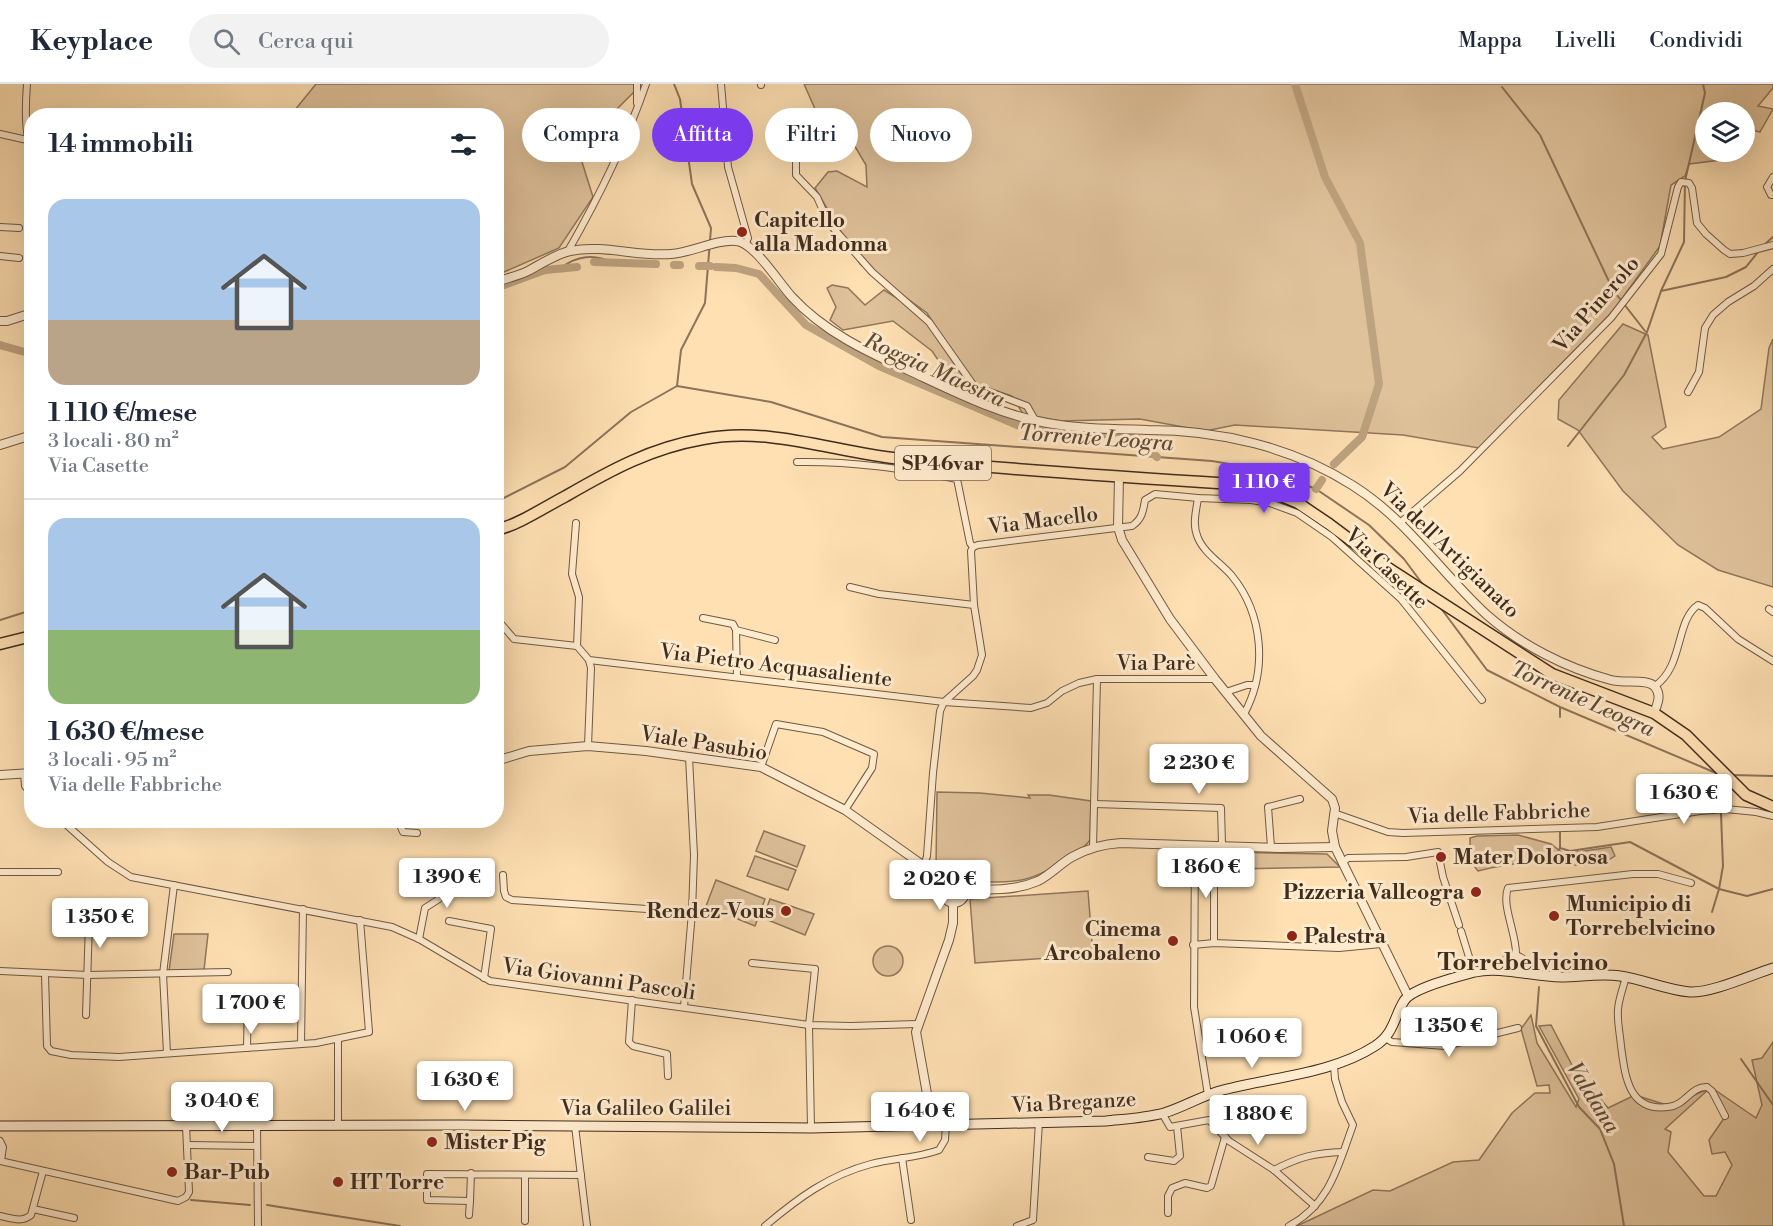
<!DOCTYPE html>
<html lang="it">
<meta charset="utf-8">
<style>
:root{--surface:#fff;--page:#f2f2f3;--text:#1f2937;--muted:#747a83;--line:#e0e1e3;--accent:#7c3aed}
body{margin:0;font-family:"Libre Bodoni",serif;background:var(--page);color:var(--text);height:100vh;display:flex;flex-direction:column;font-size:22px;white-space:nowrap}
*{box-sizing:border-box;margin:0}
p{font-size:20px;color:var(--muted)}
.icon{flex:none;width:33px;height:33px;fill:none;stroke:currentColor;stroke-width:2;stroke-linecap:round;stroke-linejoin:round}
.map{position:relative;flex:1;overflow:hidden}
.details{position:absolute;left:24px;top:24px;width:480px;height:720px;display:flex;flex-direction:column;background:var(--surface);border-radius:24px;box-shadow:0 6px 24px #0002}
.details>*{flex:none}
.banner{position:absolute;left:522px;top:24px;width:570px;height:54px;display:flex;gap:12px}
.fabs{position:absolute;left:1695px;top:18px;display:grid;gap:12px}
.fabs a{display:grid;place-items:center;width:60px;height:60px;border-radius:50%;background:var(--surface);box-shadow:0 6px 24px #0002;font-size:30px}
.price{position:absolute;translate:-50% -51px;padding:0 14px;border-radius:6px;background:#fff;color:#222;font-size:20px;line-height:39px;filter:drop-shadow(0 2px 3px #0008)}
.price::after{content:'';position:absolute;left:50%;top:36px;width:18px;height:14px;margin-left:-9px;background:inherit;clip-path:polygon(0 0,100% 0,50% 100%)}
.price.current{background:var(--accent);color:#fff}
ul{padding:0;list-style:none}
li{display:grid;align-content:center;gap:12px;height:318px;padding:0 24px}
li+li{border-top:2px solid var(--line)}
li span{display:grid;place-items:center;height:186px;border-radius:18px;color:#555}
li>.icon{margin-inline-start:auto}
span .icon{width:108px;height:108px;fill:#fffc;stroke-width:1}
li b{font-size:26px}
h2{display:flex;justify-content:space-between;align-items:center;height:72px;padding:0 24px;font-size:26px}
.tag{padding:0 21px;border-radius:27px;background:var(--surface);box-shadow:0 6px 24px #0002;font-size:21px;line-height:54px}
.tag.current{background:var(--accent);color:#fff}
header{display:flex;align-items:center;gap:36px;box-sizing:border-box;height:84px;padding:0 30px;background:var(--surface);border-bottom:2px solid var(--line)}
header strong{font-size:28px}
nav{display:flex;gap:33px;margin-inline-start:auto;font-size:21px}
.search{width:420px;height:54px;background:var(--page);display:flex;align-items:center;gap:15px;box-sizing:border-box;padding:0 21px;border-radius:33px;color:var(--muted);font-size:22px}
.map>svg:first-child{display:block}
.green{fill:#dfc19a;stroke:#90765c;stroke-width:1.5}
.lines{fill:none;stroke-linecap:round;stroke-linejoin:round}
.stream{stroke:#8c7359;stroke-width:2}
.canal{stroke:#bea380;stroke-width:8}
.minor-casing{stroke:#705943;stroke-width:8}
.tertiary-casing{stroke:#705943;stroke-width:10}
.secondary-casing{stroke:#402c1e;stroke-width:11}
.primary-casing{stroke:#402c1e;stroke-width:13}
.minor{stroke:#ffebce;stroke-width:6}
.tertiary{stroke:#ffebce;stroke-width:8}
.secondary{stroke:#ffebce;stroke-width:9}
.primary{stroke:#ffe0b3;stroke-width:10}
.poi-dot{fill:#8f2418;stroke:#ffebce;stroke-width:2}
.labels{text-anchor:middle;stroke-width:6;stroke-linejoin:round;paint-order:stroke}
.shield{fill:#ffebce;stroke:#796553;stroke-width:1.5}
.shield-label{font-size:20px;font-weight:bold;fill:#402c1e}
.poi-label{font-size:21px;font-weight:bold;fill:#402c1e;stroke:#ffebce;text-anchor:start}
.street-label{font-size:21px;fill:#402c1e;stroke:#ffebce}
.water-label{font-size:22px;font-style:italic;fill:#604a36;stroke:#ffebce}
.quarter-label{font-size:24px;font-weight:bold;fill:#402c1e;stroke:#ffebce}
</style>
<header>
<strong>Keyplace</strong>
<div class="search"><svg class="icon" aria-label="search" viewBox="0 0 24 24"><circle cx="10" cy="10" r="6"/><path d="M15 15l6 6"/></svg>Cerca qui</div>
<nav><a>Mappa</a><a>Livelli</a><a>Condividi</a></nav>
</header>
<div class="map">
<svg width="1773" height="1142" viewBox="0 0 1773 1142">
<rect width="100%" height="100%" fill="#ffe0b3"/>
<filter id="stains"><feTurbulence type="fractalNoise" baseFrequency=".00333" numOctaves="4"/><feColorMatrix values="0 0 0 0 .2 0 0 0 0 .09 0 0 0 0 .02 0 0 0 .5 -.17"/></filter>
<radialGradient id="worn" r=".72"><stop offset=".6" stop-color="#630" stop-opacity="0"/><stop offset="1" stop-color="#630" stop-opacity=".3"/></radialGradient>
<g class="green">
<path d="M316,0H636V6L591,51L582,78L593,113L559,164L497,191L496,32H290Z"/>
<path d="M804,0H1773V4L1758,22L1773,25L1760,48L1745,45L1744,28H1706V68H1725L1721,76L1689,80L1685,92L1671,101L1660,162L1613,227L1479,364L1403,351L1235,341L1205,347L1140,335L1060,337L1023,330L1012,312L971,298L927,229L860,180L815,104L828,88L837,87L867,103L866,81L847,49L822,41Z"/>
<path d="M832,201L848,204L865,221L884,206L919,228L964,294L951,295L932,267L893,237L843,246L830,236L836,223L827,204Z"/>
<path d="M1623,240L1648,251L1666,343L1652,353L1663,365L1719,353L1761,325L1769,264L1773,255V503L1718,486L1678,461L1623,407L1578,346L1558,335L1559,316Z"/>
<path d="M937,708L980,709L1030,714L1028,711H1049L1091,717L1090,756C1081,769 1042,791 1026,795C1014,798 1002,798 989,798L984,793H959L936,783Z"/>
<path d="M764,747L805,762L797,783L756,767Z"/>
<path d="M1518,751L1551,760L1564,770L1611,763L1615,772C1592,789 1564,778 1538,778C1518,779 1497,782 1478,787L1467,773L1470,769V754L1477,752Z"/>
<path d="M1205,768L1327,770L1340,783L1237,785L1204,788L1203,772Z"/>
<path d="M755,772L796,786L788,806L747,792Z"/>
<path d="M716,796L765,815L755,842L706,822Z"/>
<path d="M1088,807L1093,871L975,879L970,815Z"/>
<path d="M770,815L814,830L805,851L763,834Z"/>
<path d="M174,850H208L204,886L169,887Z"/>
<circle cx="888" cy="877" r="15"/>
<path d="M1531,931L1537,959L1576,1023L1579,1015L1539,942L1551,941L1572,981L1608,1024L1635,1011L1670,1022L1710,1004L1665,1045L1671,1048L1668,1068L1704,1112H1716L1732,1081L1725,1068L1712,1070L1709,1056L1727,1030L1715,1006L1756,1034L1762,1021L1752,976L1762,974L1773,958V1142H1297L1373,1106L1390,1107L1453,1078L1479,1076L1512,1029L1535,1009H1550L1549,1001L1537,1002L1521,945Z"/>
</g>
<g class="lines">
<g class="stream">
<path d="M674,0L680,15L692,100L711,144L705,219L681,266L677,302"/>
<path d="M1502,3L1540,51L1613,206L1645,247"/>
<path d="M1764,161L1773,153"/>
<path d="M561,184C576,172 595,169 612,179"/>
<path d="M1661,207L1726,193L1746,183L1758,168"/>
<path d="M1568,362L1624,291L1647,248L1661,207L1684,158L1685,97L1705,9L1703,0"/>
<path d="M496,418L565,383L631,328L677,302L771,318L882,353L1212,377L1270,387L1316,405L1369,441L1404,475L1424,502"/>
<path d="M1440,523L1487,586L1560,623L1716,689"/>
<path d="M0,536L32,526"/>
<path d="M1560,633V624"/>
<path d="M1731,691L1773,692"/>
<path d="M1720,692V723"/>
<path d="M1560,764L1570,767L1630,758L1719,805L1747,812L1773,805"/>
<path d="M1558,768L1560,764V748"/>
<path d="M1712,828L1719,805L1723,782L1721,730"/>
<path d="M1539,903L1536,942L1579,1023L1600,1045L1614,1080L1624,1142"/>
<path d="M1741,975L1773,1021"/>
<path d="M191,1116L250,1121"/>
<path d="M267,1121L400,1142"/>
</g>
<g class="canal">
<path d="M1295,0L1325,93L1360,159L1379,300L1362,353L1334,380"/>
<path d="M594,178L656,180"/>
<path d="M674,181H680"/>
<path d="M699,182H710"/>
<path d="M716,183L736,184L759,190L806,241L879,282L1029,346L1095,352L1128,346L1157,373"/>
<path d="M496,204L545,186L577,183"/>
<path d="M0,261L32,270"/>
<path d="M1316,405L1322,396"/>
</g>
<defs>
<g id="minor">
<path d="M27,0C25,26 25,49 32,74"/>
<path d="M637,0V19"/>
<path d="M721,0L728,83L748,154L746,159"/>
<path d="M761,0V1"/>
<path d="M805,31L796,56V91L817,113L828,138L872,188L929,238L974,302L1027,322L1035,336"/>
<path d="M0,50L27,56"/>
<path d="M1773,93L1767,103L1771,111H1773"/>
<path d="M0,143L19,144"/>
<path d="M568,167C599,113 626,58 646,0"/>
<path d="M0,172L19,174"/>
<path d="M1688,308L1699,288L1705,244L1713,231L1728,218L1754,202L1773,185"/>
<path d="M797,378C852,377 904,385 957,395L970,459L973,463L971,467L974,521L982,571L977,586L973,592L944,618L940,627L933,689L927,772L924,782"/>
<path d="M1198,414C1196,428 1192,441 1198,454C1204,469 1222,480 1232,492C1263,530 1268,586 1244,630"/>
<path d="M1401,438L1460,387L1611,234L1661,170L1678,103L1681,98L1689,99L1692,104L1697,139L1706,150L1724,166L1730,170L1743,169L1773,161"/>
<path d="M576,439L572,490L579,513L577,562"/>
<path d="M973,463L978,461L1132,442C1142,435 1143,428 1145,416L1155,410L1198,414L1251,416L1270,419L1297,429L1332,453L1401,515L1482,616"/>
<path d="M850,503L879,510L974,521"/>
<path d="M1769,525L1773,528"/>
<path d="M496,534L514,555L577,562L589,576L591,584L588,662"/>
<path d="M703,534L733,540L736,546"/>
<path d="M589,576L944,618L1031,624L1047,619L1062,607L1079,599L1097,595"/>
<path d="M737,593L736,546L775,556"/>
<path d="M1655,602C1684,582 1675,537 1698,521L1705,524L1738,555L1773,577"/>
<path d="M1226,608L1247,601H1255"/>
<path d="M761,683L776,640L823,648L874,670L872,684L845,726"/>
<path d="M24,689L25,702L32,710"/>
<path d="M1095,720L1221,724L1222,761"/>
<path d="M1334,729L1388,748L1403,749L1597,743L1700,727L1726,725L1756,728L1773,732"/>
<path d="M61,736L108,778L131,793L392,843L419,855L490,897L809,941L851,942L917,940"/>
<path d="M398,736L403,748L417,749"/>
<path d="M1195,761L1194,923L1208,1011"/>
<path d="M1271,763L1268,723L1300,715"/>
<path d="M1093,764L1097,595H1215"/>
<path d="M1342,779L1348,774L1406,773L1438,768L1443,793L1459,841"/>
<path d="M0,788H58"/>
<path d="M1195,790L1214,798V859"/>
<path d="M503,791L504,807L506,813L512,816L692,828"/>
<path d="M449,837L491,845L484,894"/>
<path d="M1461,847L1474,889"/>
<path d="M419,855L425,824L439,815L443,786"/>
<path d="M1193,861L1214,859L1339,864L1381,860"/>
<path d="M1516,871C1517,851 1501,821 1508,804L1633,790H1658L1691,799"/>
<path d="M752,879L815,885L809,941L811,1044"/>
<path d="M0,887L88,891L228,888"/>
<path d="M1500,888C1502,878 1505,872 1516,871C1526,874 1528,881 1527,890"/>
<path d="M45,890L47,962L51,967L71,971L119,973L316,959L369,948L360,836"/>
<path d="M1626,893C1623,904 1619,914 1618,925C1617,937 1620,950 1621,962C1625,991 1628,1028 1668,1023C1685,1022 1691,1002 1707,1003L1712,1007L1725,1032"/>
<path d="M632,916L629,958L633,962L667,970L668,992"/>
<path d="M684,923L692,828L694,771L689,673"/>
<path d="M86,931L89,839"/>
<path d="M1385,954L1392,958L1445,962L1518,944"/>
<path d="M338,955V1042"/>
<path d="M301,960L303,825"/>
<path d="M247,964L248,915"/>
<path d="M167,969L163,890L174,801"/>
<path d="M1162,1029L1170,1043L1209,1036L1229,1057L1274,1086L1315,1122"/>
<path d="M257,1042L258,1142"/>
<path d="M575,1042L587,1142"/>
<path d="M0,1057L3,1063L1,1077"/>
<path d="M188,1061L257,1062"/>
<path d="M1148,1073L1174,1077L1180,1072L1177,1042"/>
<path d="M902,1074L911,1136"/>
<path d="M0,1077L178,1117L186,1113L189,1108L186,1042"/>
<path d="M1274,1086C1299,1073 1314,1069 1343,1068"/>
<path d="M471,1089L470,1117L427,1116V1090L581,1091"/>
<path d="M525,1091V1137"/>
<path d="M33,1125L74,1134"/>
<path d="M1168,1129V1112L1172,1104L1185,1099L1207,1104L1211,1102L1225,1053"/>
<path d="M469,1131L470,1117"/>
<path d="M0,1132C11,1134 22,1139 31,1131L43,1087"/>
<path d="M765,1142C797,1115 829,1091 871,1080C893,1074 918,1074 939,1066L945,1056L946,1041"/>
<path d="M1017,1142L1033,1136L1039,1038"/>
<path d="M1289,1142C1330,1120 1338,1082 1353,1041L1342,1018L1335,995L1334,981"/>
</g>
<g id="tertiary">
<path d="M496,198C507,194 518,192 528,187C541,180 556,170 570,167C603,160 638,173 671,170C691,169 716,155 736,157C754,158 779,199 792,213C823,247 867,268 910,287C955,308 998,330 1047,339C1080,345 1114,345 1148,346C1219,346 1292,363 1352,401C1408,436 1440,488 1487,531C1521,561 1566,584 1611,596C1624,600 1648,594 1655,603C1662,611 1657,621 1654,629"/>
<path d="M0,237H7L32,229"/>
<path d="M0,361L32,351"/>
<path d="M1119,392L1118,443L1122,456L1170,535L1215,595L1261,652L1332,715L1335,724L1332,747L1335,763L1408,912"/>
<path d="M496,677L529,667L588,662L646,667L761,683L845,726L924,782L944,802"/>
<path d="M0,691L32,689"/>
<circle cx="954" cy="808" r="11"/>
<path d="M964,805C989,806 1015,807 1038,797C1050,791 1060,780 1072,773C1088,764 1103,760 1121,759L1280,764L1335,763"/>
<path d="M931,1041L929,1021L916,948L949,856L953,839V819"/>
</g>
<path id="secondary" d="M0,1042L459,1041L811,1044L1106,1037C1125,1035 1145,1034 1164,1029C1184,1023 1203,1011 1223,1006C1272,993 1332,990 1375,962C1394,950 1394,933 1404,917C1412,904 1460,892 1475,888C1500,882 1534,893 1561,893C1580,893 1600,889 1620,892C1643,895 1666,906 1690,908C1712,909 1751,891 1773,884"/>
<g id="primary">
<path d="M496,446C518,441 545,423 566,412C611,386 651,364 703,355C771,342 836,369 901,375C1012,386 1122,393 1233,400L1269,407L1298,419L1329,440L1388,484L1552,590L1654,629L1686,651L1746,711L1773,723"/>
<path d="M0,560L32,552"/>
</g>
</defs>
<use href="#minor" class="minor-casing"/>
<use href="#tertiary" class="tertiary-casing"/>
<use href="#secondary" class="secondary-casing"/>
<use href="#primary" class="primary-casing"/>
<use href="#minor" class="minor"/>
<use href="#tertiary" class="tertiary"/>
<use href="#secondary" class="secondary"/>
<use href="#primary" class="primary"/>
</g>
<g class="poi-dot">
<circle cx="742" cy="148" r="6"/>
<circle cx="1441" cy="773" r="6"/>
<circle cx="1476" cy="808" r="6"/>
<circle cx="786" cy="827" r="6"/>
<circle cx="1554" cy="832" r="6"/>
<circle cx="1292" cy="852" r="6"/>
<circle cx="1173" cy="857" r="6"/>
<circle cx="432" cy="1058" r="6"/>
<circle cx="172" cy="1088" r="6"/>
<circle cx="338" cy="1098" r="6"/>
</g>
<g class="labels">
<rect class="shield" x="895" y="362" width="96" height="34" rx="4.5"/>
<g class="shield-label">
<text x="943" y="386">SP46var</text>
</g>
<g class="poi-label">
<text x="754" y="143">Capitello<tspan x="754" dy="24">alla Madonna</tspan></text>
<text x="1453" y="780">Mater Dolorosa</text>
<text x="1464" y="815" text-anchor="end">Pizzeria Valleogra</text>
<text x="1566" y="827">Municipio di<tspan x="1566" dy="24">Torrebelvicino</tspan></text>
<text x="774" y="834" text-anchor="end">Rendez-Vous</text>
<text x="1161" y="852" text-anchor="end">Cinema<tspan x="1161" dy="24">Arcobaleno</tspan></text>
<text x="1304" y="859">Palestra</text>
<text x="444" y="1065">Mister Pig</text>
<text x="184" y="1095">Bar-Pub</text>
<text x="350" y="1105">HT Torre</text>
</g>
<g class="street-label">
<text transform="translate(1596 220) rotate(-49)" y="7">Via Pinerolo</text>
<text transform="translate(1043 436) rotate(-7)" y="7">Via Macello</text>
<text transform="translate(1450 466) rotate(44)" y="7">Via dell'Artigianato</text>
<text transform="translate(1387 484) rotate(44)" y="7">Via Casette</text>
<text x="1156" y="586">Via Parè</text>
<text transform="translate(776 581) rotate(7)" y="7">Via Pietro Acquasaliente</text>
<text transform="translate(704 659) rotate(9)" y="7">Viale Pasubio</text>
<text transform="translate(1499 729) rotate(-2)" y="7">Via delle Fabbriche</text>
<text transform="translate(599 895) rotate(8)" y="7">Via Giovanni Pascoli</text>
<text transform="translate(1074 1018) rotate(-3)" y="7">Via Breganze</text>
<text x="646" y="1031">Via Galileo Galilei</text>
</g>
<g class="water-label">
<text transform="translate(935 285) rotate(24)" y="8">Roggia Maestra</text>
<text transform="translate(1096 353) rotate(4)" y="8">Torrente Leogra</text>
<text transform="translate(1583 614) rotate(24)" y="8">Torrente Leogra</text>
<text transform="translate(1594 1013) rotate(58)" y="8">Valdana</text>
</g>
<g class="quarter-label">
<text x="1523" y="886">Torrebelvicino</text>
</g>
</g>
<rect width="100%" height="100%" filter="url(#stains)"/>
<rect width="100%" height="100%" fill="url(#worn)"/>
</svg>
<div class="fabs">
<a><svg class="icon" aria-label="layers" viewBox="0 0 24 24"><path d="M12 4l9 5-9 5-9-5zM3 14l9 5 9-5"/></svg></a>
</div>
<b class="price current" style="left:1264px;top:430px">1 110 €</b>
<b class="price" style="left:1199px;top:711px">2 230 €</b>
<b class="price" style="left:1684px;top:741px">1 630 €</b>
<b class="price" style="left:1206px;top:815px">1 860 €</b>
<b class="price" style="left:447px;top:825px">1 390 €</b>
<b class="price" style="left:940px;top:827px">2 020 €</b>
<b class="price" style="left:100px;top:865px">1 350 €</b>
<b class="price" style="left:251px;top:951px">1 700 €</b>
<b class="price" style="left:1449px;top:974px">1 350 €</b>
<b class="price" style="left:1252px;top:985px">1 060 €</b>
<b class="price" style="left:465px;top:1028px">1 630 €</b>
<b class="price" style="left:222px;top:1049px">3 040 €</b>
<b class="price" style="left:920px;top:1059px">1 640 €</b>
<b class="price" style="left:1258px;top:1062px">1 880 €</b>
<div class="banner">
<a class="tag">Compra</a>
<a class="tag current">Affitta</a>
<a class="tag">Filtri</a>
<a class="tag">Nuovo</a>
</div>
<section class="details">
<h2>14 immobili<svg class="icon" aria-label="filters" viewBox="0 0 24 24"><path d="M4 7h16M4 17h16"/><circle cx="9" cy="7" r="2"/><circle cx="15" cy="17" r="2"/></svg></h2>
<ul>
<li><span style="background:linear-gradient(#a9c7e8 65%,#b9a48a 0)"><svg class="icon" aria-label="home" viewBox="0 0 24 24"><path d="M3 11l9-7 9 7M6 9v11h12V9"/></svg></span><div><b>1 110 €/mese</b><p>3 locali · 80 m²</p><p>Via Casette</p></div></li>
<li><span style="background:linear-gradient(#a9c7e8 60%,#8fb573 0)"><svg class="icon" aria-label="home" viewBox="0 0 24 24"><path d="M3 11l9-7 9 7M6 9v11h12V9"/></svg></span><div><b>1 630 €/mese</b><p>3 locali · 95 m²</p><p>Via delle Fabbriche</p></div></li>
</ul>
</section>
</div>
